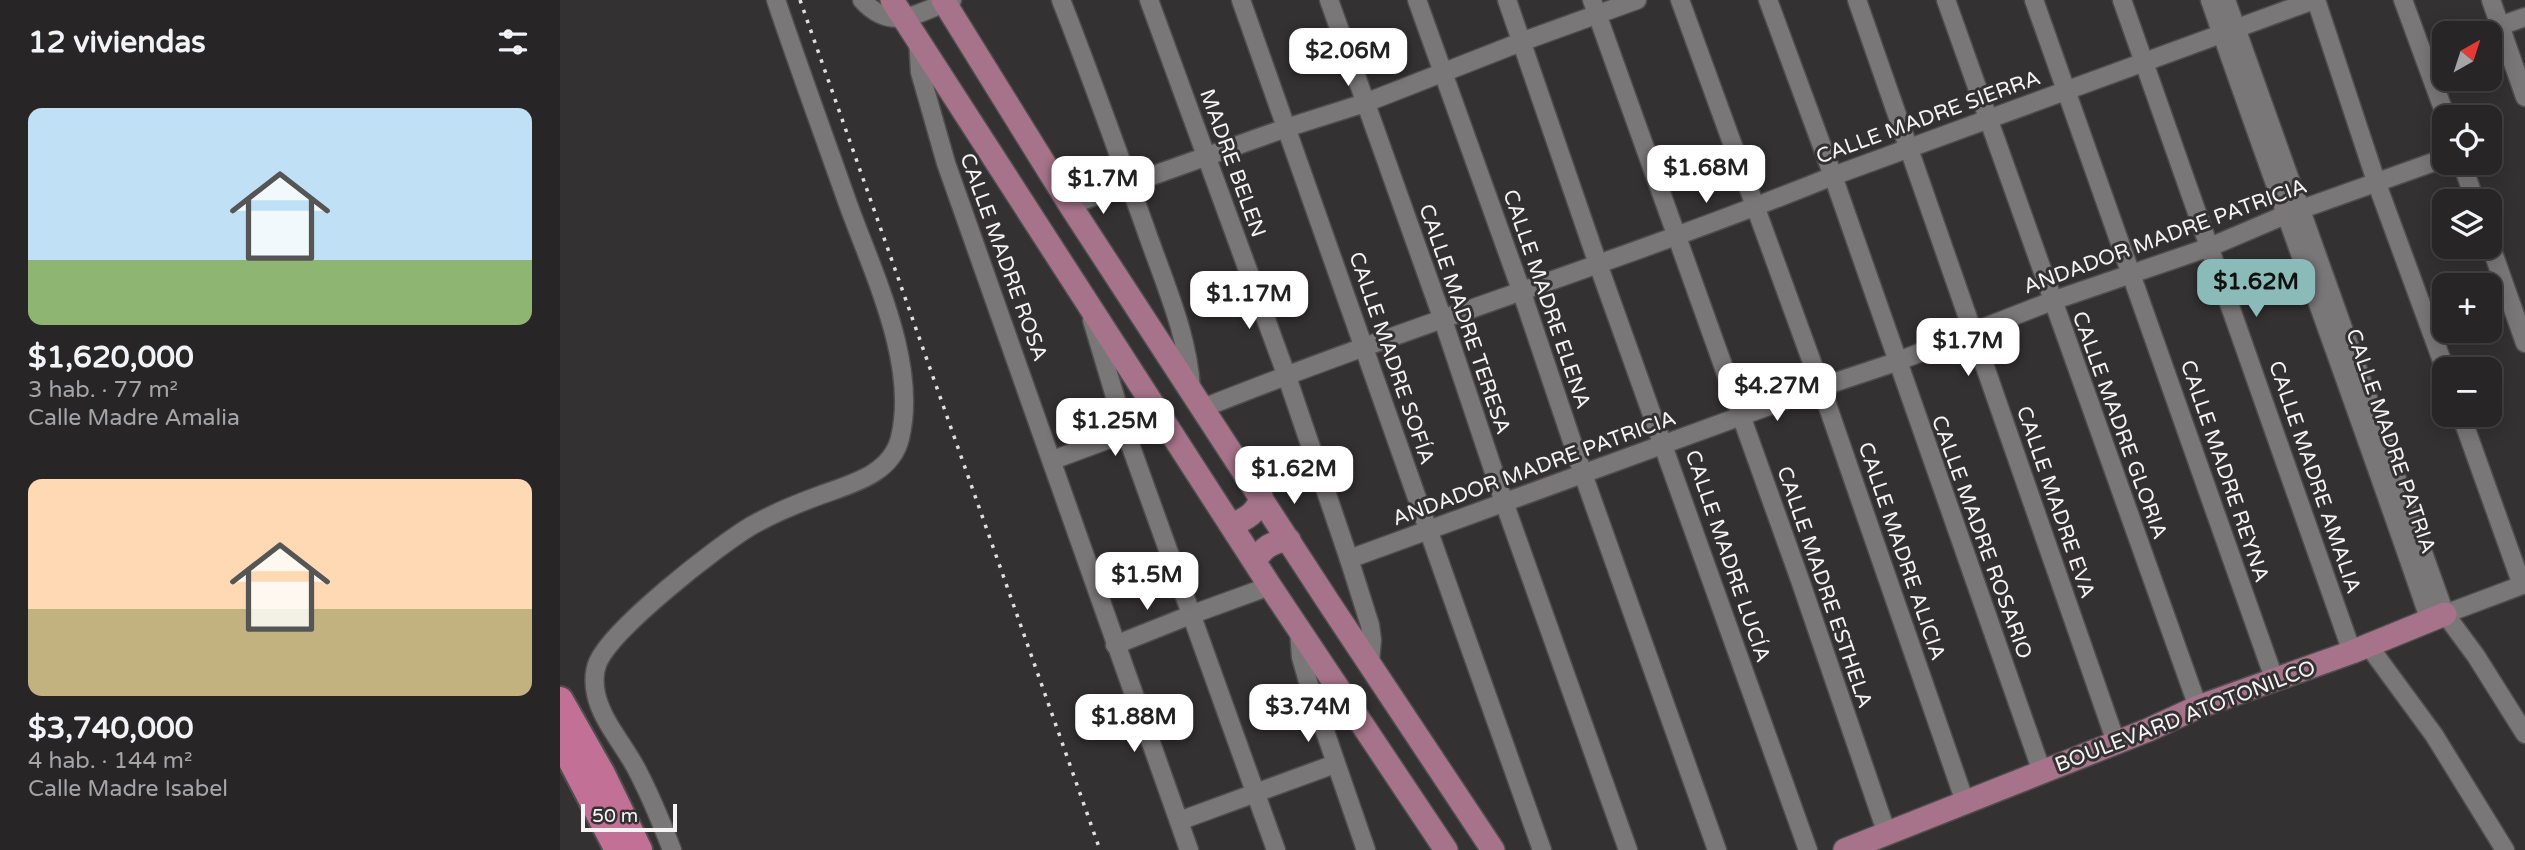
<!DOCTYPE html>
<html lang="es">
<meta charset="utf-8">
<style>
:root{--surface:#272526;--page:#333132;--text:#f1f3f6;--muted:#a4a5a7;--line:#434243;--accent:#8bbbb9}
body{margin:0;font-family:"Varela Round",sans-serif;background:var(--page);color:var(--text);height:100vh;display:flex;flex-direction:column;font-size:26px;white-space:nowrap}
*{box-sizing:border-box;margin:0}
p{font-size:23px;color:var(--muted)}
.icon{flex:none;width:38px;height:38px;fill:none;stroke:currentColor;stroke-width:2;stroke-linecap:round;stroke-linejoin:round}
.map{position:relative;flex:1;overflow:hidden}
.side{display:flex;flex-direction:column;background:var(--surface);width:560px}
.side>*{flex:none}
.needle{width:46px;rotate:39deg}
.controls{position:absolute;left:1872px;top:21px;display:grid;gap:14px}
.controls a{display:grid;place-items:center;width:70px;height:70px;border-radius:14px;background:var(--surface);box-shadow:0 4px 18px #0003,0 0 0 2px var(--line);font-size:35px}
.scale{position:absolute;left:21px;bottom:18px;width:96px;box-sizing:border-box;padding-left:7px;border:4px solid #f5f3f4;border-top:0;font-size:19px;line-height:24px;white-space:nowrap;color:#f5f3f4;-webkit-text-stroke:5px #343132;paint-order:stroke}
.price{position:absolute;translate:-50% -60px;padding:0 16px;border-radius:14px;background:#fff;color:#222;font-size:23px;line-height:46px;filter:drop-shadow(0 2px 4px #0008)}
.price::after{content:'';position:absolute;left:50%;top:42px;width:21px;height:16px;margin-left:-10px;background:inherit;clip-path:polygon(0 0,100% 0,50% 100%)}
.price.selected{background:var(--accent);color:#111}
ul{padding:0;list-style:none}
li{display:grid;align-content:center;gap:14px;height:371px;padding:0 28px}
li span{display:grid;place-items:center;height:217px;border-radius:14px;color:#555}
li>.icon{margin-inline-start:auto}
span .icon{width:126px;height:126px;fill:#fffc;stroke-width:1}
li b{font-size:30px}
h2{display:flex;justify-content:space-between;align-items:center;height:84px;padding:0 28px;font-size:30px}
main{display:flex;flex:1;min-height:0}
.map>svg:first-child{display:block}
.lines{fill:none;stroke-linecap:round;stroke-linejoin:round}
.minor-casing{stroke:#504d4e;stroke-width:21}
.major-casing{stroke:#504d4e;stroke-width:26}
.highway-casing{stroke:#504d4e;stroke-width:30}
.minor{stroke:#7a7778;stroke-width:18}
.major{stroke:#a6738a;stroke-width:23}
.highway{stroke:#c37096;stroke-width:26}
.rail{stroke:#e1dfe0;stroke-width:3.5;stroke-dasharray:3.5 7;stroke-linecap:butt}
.labels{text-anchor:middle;stroke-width:6;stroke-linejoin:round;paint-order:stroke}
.street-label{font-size:21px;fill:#f5f3f4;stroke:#343132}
</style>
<main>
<section class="side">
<h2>12 viviendas<svg class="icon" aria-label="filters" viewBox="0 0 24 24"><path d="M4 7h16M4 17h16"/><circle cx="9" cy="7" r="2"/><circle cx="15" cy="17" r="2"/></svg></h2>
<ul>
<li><span style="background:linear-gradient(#bfe0f5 70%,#8fb573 0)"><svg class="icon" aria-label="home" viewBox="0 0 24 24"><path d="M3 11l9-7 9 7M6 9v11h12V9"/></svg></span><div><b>$1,620,000</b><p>3 hab. · 77 m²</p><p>Calle Madre Amalia</p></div></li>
<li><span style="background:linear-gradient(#ffd9b3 60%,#c2b280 0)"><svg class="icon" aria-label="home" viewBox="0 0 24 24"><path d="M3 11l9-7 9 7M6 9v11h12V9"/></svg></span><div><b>$3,740,000</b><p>4 hab. · 144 m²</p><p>Calle Madre Isabel</p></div></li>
</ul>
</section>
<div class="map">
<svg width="1965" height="850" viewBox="0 0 1965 850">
<rect width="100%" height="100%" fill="#343132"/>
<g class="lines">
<defs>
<g id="minor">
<path d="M302,0C332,33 357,13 392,0"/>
<path d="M501,0C531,76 558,153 586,230C604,282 628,334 631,389"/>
<path d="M589,0L726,374L789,559L810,625L812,640L810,662"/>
<path d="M681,0C781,284 881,567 982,850"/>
<path d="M769,0L882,317L944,502L1068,850"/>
<path d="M857,0L961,290L1023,474L1157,850"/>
<path d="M947,0L1038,264L1248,850"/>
<path d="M1032,0L1240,580L1327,834"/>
<path d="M1120,0L1261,387L1405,802"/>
<path d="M1208,0L1273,176L1482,772"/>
<path d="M1297,0L1556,742"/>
<path d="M1386,0L1638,707"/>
<path d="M1474,0L1715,681"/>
<path d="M1562,0L1792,652"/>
<path d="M1650,0C1722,207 1799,413 1870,621"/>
<path d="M1666,0L1885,614L1916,656L1965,734"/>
<path d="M1756,0L1817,184L1885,369"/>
<path d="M1843,0L1886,117"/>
<path d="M1931,0L1965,97"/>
<path d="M1940,26L1965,17"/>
<path d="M358,39L360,72L386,163L629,850"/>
<path d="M1902,163L1915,201"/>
<path d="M510,205L726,128L805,103L961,42L1077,0"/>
<path d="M1930,244L1965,343"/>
<path d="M532,320L566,433L716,850"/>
<path d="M643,408C851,325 1065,260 1273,176L1754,0"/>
<path d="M1901,415L1962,585"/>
<path d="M493,460L603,419"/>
<path d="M789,559L1261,387L1336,362L1492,301L1650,247L1725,215L1885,158"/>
<path d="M1885,614L1965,584"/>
<path d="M739,629L741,657L749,685L806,850"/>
<path d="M555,645L633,614L710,586"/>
<path d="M1808,645L1874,735L1945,850"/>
<path d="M619,821L775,764"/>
<path d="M112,850C102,824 91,797 78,772C66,747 42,722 36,694C34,684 34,671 38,662C53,628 156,547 191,526C212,514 236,504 258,496C290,484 331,475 340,438C358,364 313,273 288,204C264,136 239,68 216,0"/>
</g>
<g id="major">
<path d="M332,0L710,586L886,850"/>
<path d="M383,0L510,205L769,603L933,850"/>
<path d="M671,525C686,519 698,513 701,496"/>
<path d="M695,561C703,547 713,541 729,540"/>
<path d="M1285,850L1588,730L1638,707L1792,652L1885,614"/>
</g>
<g id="highway">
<path d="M0,700L42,774L79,850"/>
<path d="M0,739L58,850"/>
</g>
</defs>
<use href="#minor" class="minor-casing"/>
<use href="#major" class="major-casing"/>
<use href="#highway" class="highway-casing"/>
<use href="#minor" class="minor"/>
<use href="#major" class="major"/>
<use href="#highway" class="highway"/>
<path class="rail" d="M240,0L540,850"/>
</g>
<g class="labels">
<g class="street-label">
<text transform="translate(1368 117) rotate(-20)" y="7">CALLE MADRE SIERRA</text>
<text transform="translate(673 163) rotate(70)" y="7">MADRE BELEN</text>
<text transform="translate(1605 236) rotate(-20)" y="7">ANDADOR MADRE PATRICIA</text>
<text transform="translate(444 257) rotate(70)" y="7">CALLE MADRE ROSA</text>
<text transform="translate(987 299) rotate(71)" y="7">CALLE MADRE ELENA</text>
<text transform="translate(905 319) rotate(71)" y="7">CALLE MADRE TERESA</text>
<text transform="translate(832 358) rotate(71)" y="7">CALLE MADRE SOFÍA</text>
<text transform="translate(1560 425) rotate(70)" y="7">CALLE MADRE GLORIA</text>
<text transform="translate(1831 441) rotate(71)" y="7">CALLE MADRE PATRIA</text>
<text transform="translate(974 468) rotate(-20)" y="7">ANDADOR MADRE PATRICIA</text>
<text transform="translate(1665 471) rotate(71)" y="7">CALLE MADRE REYNA</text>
<text transform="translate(1755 477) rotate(71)" y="7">CALLE MADRE AMALIA</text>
<text transform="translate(1496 502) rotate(71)" y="7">CALLE MADRE EVA</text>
<text transform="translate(1422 537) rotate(70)" y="7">CALLE MADRE ROSARIO</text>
<text transform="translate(1342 551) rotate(71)" y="7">CALLE MADRE ALICIA</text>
<text transform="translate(1168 556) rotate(71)" y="7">CALLE MADRE LUCÍA</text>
<text transform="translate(1265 587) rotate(71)" y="7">CALLE MADRE ESTHELA</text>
<text transform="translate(1625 716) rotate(-21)" y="7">BOULEVARD ATOTONILCO</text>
</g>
</g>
</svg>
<div class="controls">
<a><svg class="needle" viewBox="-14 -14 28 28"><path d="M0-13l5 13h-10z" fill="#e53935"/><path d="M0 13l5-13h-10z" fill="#a4a5a7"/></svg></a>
<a><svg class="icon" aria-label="locate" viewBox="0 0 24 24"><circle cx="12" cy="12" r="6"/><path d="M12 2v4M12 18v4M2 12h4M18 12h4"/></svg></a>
<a><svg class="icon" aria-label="layers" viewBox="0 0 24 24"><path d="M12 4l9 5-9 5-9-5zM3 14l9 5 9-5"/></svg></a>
<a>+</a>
<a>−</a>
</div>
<div class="scale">50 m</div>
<b class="price" style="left:788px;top:88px">$2.06M</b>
<b class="price" style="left:1146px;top:205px">$1.68M</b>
<b class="price" style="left:543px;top:216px">$1.7M</b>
<b class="price selected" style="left:1696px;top:319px">$1.62M</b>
<b class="price" style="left:689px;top:331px">$1.17M</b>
<b class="price" style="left:1408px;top:378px">$1.7M</b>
<b class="price" style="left:1217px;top:423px">$4.27M</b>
<b class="price" style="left:555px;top:458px">$1.25M</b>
<b class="price" style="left:734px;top:506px">$1.62M</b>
<b class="price" style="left:587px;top:612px">$1.5M</b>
<b class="price" style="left:748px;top:744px">$3.74M</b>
<b class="price" style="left:574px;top:754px">$1.88M</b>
</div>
</main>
